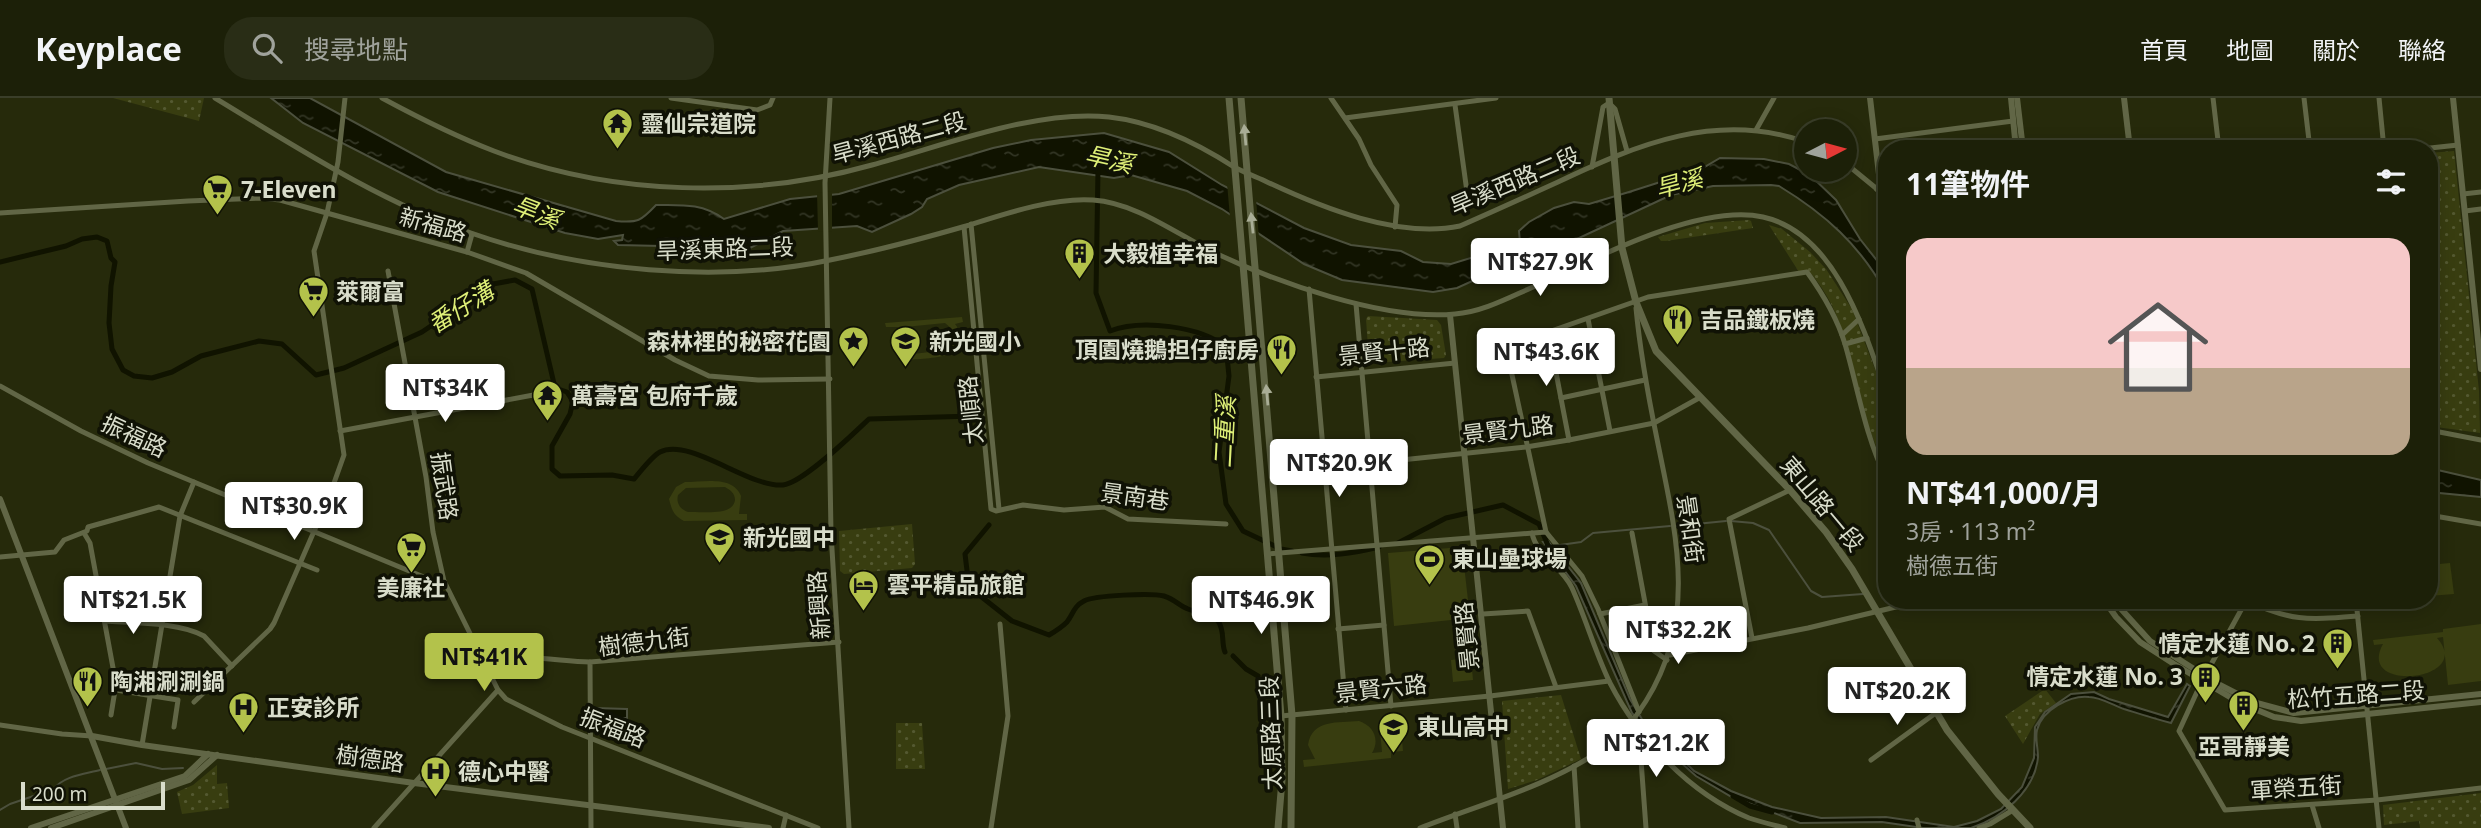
<!DOCTYPE html>
<html lang="zh-TW">
<meta charset="utf-8">
<style>
:root{--surface:#1c2008;--page:#292d16;--text:#f1f3f6;--muted:#a0a39c;--line:#3a3e29;--accent:#b3c24b}
body{margin:0;font-family:"Noto Sans","Noto Sans TC",sans-serif;background:var(--page);color:var(--text);height:100vh;display:flex;flex-direction:column;font-size:26px;white-space:nowrap}
*{box-sizing:border-box;margin:0}
p{font-size:23px;color:var(--muted)}
.icon{flex:none;width:38px;height:38px;fill:none;stroke:currentColor;stroke-width:2;stroke-linecap:round;stroke-linejoin:round}
.map{position:relative;flex:1;overflow:hidden}
.drawer{position:absolute;left:1878px;top:42px;width:560px;height:469px;display:flex;flex-direction:column;background:var(--surface);border-radius:28px;box-shadow:0 4px 18px #0003,0 0 0 2px var(--line)}
.drawer>*{flex:none}
.needle{width:46px;rotate:84deg}
.buttons{position:absolute;left:1794px;top:21px;display:grid;gap:14px}
.buttons a{display:grid;place-items:center;width:63px;height:63px;border-radius:50%;background:var(--surface);box-shadow:0 4px 18px #0003,0 0 0 2px var(--line);font-size:35px}
.scale{position:absolute;left:21px;bottom:18px;width:144px;box-sizing:border-box;padding-left:7px;border:4px solid #d9ddcb;border-top:0;font-size:19px;line-height:24px;white-space:nowrap;color:#d9ddcb;-webkit-text-stroke:5px #101205;paint-order:stroke}
.price{position:absolute;translate:-50% -60px;padding:0 16px;border-radius:7px;background:#fff;color:#222;font-size:23px;line-height:46px;filter:drop-shadow(0 2px 4px #0008)}
.price::after{content:'';position:absolute;left:50%;top:42px;width:21px;height:16px;margin-left:-10px;background:inherit;clip-path:polygon(0 0,100% 0,50% 100%)}
.price.on{background:var(--accent);color:#111}
ul{padding:0;list-style:none}
li{display:grid;align-content:center;gap:14px;height:371px;padding:0 28px}
li span{display:grid;place-items:center;height:217px;border-radius:21px;color:#555}
li>.icon{margin-inline-start:auto}
span .icon{width:126px;height:126px;fill:#fffc;stroke-width:1}
li b{font-size:30px}
h2{display:flex;justify-content:space-between;align-items:center;height:84px;padding:0 28px;font-size:30px}
header{display:flex;align-items:center;gap:42px;box-sizing:border-box;height:98px;padding:0 35px;background:var(--surface);border-bottom:2px solid var(--line)}
header strong{font-size:33px}
nav{display:flex;gap:38px;margin-inline-start:auto;font-size:24px}
.search{width:490px;height:63px;background:var(--page);display:flex;align-items:center;gap:18px;box-sizing:border-box;padding:0 24px;border-radius:28px;color:var(--muted);font-size:26px}
.map>svg:first-child{display:block}
.grass{fill:#383d10;fill-rule:evenodd}
.park{fill:url(#park-dots)}
.water{fill:url(#water-ripples);stroke:#4c503d;stroke-width:2}
.pier{fill:#262a0b}
.lines{fill:none;stroke-linecap:round;stroke-linejoin:round}
.stream{stroke:#4c503d;stroke-width:2}
.canal{stroke:#101300;stroke-width:5}
.minor{stroke:#616646;stroke-width:5}
.tertiary{stroke:#616646;stroke-width:6}
.secondary{stroke:#616646;stroke-width:7}
.oneway{fill:#a9ad96}
.labels{text-anchor:middle;stroke-width:7;stroke-linejoin:round;paint-order:stroke}
.poi-label{font-size:23px;font-weight:bold;fill:#d9ddcb;stroke:#101205;text-anchor:start}
.street-label{font-size:23px;fill:#d9ddcb;stroke:#101205}
.water-label{font-size:24px;font-style:italic;fill:#deef77;stroke:#101205}
</style>
<header>
<strong>Keyplace</strong>
<div class="search"><svg class="icon" aria-label="search" viewBox="0 0 24 24"><circle cx="10" cy="10" r="6"/><path d="M15 15l6 6"/></svg>搜尋地點</div>
<nav><a>首頁</a><a>地圖</a><a>關於</a><a>聯絡</a></nav>
</header>
<div class="map">
<svg width="2481" height="730" viewBox="0 0 2481 730">
<defs>
<pattern id="park-dots" width="8" height="8" patternUnits="userSpaceOnUse" patternTransform="scale(1.75)"><rect width="8" height="8" fill="#383d10"/><path d="M2 2h.1M6 6h.1" fill="none" stroke="#545931" stroke-width="1.8" stroke-linecap="round"/></pattern>
<pattern id="water-ripples" width="26" height="14" patternUnits="userSpaceOnUse" patternTransform="scale(1.75)"><rect width="26" height="14" fill="#101300"/><path d="M2 4q2-2 4 0t4 0M15 11q2-2 4 0t4 0" fill="none" stroke="#323524"/></pattern>
</defs>
<rect width="100%" height="100%" fill="#262a0b"/>
<g class="grass">
<path d="M962,219L963,224L955,226C983,261 926,260 907,262L898,256L894,249L895,235L898,229H886L885,225ZM945,225C956,233 957,243 947,252L913,256L901,249L899,241L905,229Z"/>
<path d="M685,384C703,384 733,377 741,398L739,416H747V422L684,423C673,417 672,412 669,401L676,389ZM725,389C730,392 735,395 735,402C733,419 700,413 688,414C680,411 676,405 678,397L686,390Z"/>
<path d="M1462,449L1470,520L1394,528L1388,455Z"/>
<path d="M2450,465L2454,496L2429,498V467Z"/>
<path d="M2481,526V583L2448,587L2443,539L2437,540C2476,583 2355,596 2383,546L2374,547L2373,542L2443,534V531Z"/>
<path d="M1471,560L1473,582L1453,584L1451,562Z"/>
<path d="M1359,623C1374,628 1380,642 1372,655L1382,654L1380,632L1401,630L1403,653L1391,654V660L1304,669L1303,662L1315,661L1308,647C1312,621 1338,625 1359,623Z"/>
</g>
<g class="park">
<path d="M113,0H204L199,23Z"/>
<path d="M2454,53L2479,293L2480,335L2429,328V55Z"/>
<path d="M1749,122L1751,123L1753,130L1666,143H1661L1658,139L1705,125Z"/>
<path d="M1769,127L1782,131L1810,154L1826,171L1852,211L1886,300V375C1880,358 1873,341 1867,324C1850,269 1848,218 1809,173L1799,174Z"/>
<path d="M1368,218L1437,222L1441,227L1446,257L1444,260L1372,265L1369,263L1366,221Z"/>
<path d="M912,426L915,466L912,470L844,476L840,473L839,433Z"/>
<path d="M2045,591L2056,605L2040,616L2023,646L2005,618Z"/>
<path d="M1561,597L1581,661L1537,682L1508,691L1502,603Z"/>
<path d="M896,625H922L925,671H896Z"/>
<path d="M217,667V686L227,685L229,710L182,716L177,694L193,687Z"/>
<path d="M2481,695V730H2420L2419,723L2384,727L2383,707Z"/>
</g>
<g class="water">
<path d="M271,0H310L446,74L616,123C638,125 641,123 656,107C682,107 702,105 724,121L790,101L839,96L993,50L1031,42L1104,35L1169,54L1222,87L1304,130L1351,147L1401,153L1423,164L1451,166L1520,145L1519,133L1529,124L1554,110L1574,104L1589,106L1629,94L1701,71L1720,60L1764,61L1789,66L1810,77L1836,102L1860,141L1886,174V195C1860,147 1825,116 1779,88L1771,87L1713,88L1671,97L1547,155L1532,156L1457,190L1433,194L1342,182L1304,166L1222,111L1187,93L1131,77L1114,80L1039,69L959,87L927,101L922,109L911,116L872,134L857,128L783,133L750,150L618,147L614,143L622,142L623,137L598,141L565,135L438,94L303,25Z"/>
<path d="M2429,370L2481,382V399L2429,394Z"/>
<path d="M1548,443L1581,485L1630,601L1643,623L1694,673L1731,693L1772,709L1821,720L1886,719L1954,729L1977,723L2001,711L2022,689L2034,660L2035,629L2045,614L2071,596L2094,594L2109,601L2168,619L2187,586L2190,588L2171,625C2155,621 2140,616 2124,611C2113,607 2100,599 2089,599C2070,597 2042,612 2037,632C2035,640 2038,650 2038,659C2035,693 2002,720 1971,730H1923L1882,724L1800,725L1730,698L1696,678L1654,641L1632,615L1576,488L1543,444Z"/>
<path d="M595,610L627,611V620H623V638L595,635Z"/>
</g>
<g class="pier">
<path d="M1227,85L1256,100L1259,141L1230,120Z"/>
<path d="M832,93V133L818,134L817,95Z"/>
</g>
<g class="lines">
<g class="stream">
<path d="M1731,423L1753,425L1769,432L1811,493L1822,499L1863,496"/>
<path d="M1676,428L1726,423"/>
<path d="M1560,447L1581,444L1593,435L1670,428"/>
<path d="M106,671L136,665L162,671L183,670"/>
<path d="M0,712L10,706L54,691C63,678 85,676 100,672"/>
</g>
<g class="canal">
<path d="M1098,72L1096,195L1110,233C1141,221 1200,228 1226,249L1229,278L1219,354L1226,406L1243,433L1281,451L1292,453"/>
<path d="M0,164L66,148L82,141L97,139L107,143L111,160L115,164L111,188L109,225L112,251L123,272L134,278L152,280L172,274L201,258L259,243L282,246L316,277L344,270L422,234L493,186L515,182L532,191L555,290L567,294L573,303L570,316L552,348V371L560,378L612,377L634,381C641,373 651,359 660,354C690,339 749,390 783,387C803,385 853,336 869,321L974,318"/>
<path d="M989,427L965,456L969,489L1012,523L1049,537C1056,533 1062,529 1067,524C1073,516 1074,508 1084,503C1095,497 1152,495 1164,498C1174,501 1180,508 1188,511C1198,515 1211,513 1218,523C1225,532 1221,545 1225,554"/>
<path d="M1398,445L1446,420L1503,407L1539,426L1549,450"/>
<path d="M1302,455C1327,460 1354,455 1379,449"/>
<path d="M1233,558L1246,571L1258,578"/>
<path d="M1733,698L1750,708L1772,714"/>
</g>
<g class="minor">
<path d="M215,0C296,49 381,104 471,135C579,173 718,186 830,162C876,153 921,141 966,128C1004,116 1054,99 1093,102C1136,105 1175,135 1213,154C1276,184 1384,223 1455,216C1482,214 1508,200 1533,189C1592,162 1698,105 1763,119C1836,135 1865,234 1886,295"/>
<path d="M382,0C419,20 455,38 494,53C613,98 751,101 872,67C943,48 1036,11 1109,19C1154,24 1197,45 1234,69C1243,74 1255,78 1265,83C1320,109 1398,141 1460,128C1492,114 1525,99 1558,84C1638,46 1717,13 1806,44"/>
<path d="M671,0L757,12L770,7L773,0"/>
<path d="M830,0L825,85L831,435L849,730"/>
<path d="M1331,0L1359,41L1371,67L1397,107L1395,129"/>
<path d="M2213,0L2219,51"/>
<path d="M2304,0L2310,51"/>
<path d="M2379,0L2384,51"/>
<path d="M1455,7L1467,94"/>
<path d="M1345,20L1496,0"/>
<path d="M1756,32L1774,0"/>
<path d="M1875,41L2013,23"/>
<path d="M2421,51L2458,47"/>
<path d="M1844,64L1877,91L1886,102"/>
<path d="M1592,69L1603,9L1609,5L1615,11L1627,53"/>
<path d="M2463,96L2481,94"/>
<path d="M2465,113L2481,111"/>
<path d="M0,115L188,103L261,100L280,102L467,154L526,175L675,262L709,278L758,282L830,281"/>
<path d="M971,126L999,411"/>
<path d="M964,129L991,411L996,413L1023,407L1064,412L1105,409L1128,421L1226,426"/>
<path d="M467,154L472,136"/>
<path d="M388,173L426,379L433,434L444,483L498,592L506,601L562,629L818,730"/>
<path d="M1309,191L1346,612"/>
<path d="M1356,206L1391,608"/>
<path d="M1588,221L1610,333"/>
<path d="M1548,233L1569,342"/>
<path d="M1842,237L1859,221"/>
<path d="M1845,246L1867,240"/>
<path d="M1316,279L1455,265"/>
<path d="M0,288L81,333L148,365L436,484L444,483"/>
<path d="M1561,300L1645,282"/>
<path d="M2429,332L2481,342"/>
<path d="M340,333L544,295"/>
<path d="M1324,370L1526,349L1569,342L1654,325L1699,300"/>
<path d="M2429,417L2481,426"/>
<path d="M1546,434L1506,249L1648,199L1807,174C1823,196 1837,220 1845,246C1858,291 1865,337 1886,380"/>
<path d="M84,435L90,445L116,586L111,617"/>
<path d="M1532,435C1536,457 1562,468 1572,490C1586,521 1595,554 1610,585C1639,641 1689,695 1749,720C1761,724 1774,727 1785,730"/>
<path d="M1632,435L1654,553L1667,562"/>
<path d="M1268,456L1546,434L1582,478L1598,511L1639,614"/>
<path d="M0,459L55,454L64,442L87,433L88,429L159,409L317,472"/>
<path d="M2245,502C2292,524 2308,522 2358,518"/>
<path d="M2356,502L2379,730"/>
<path d="M2246,503L2202,583L2179,633L2225,712L2377,702L2481,690"/>
<path d="M1483,516L1528,513L1556,589"/>
<path d="M1600,516L1645,507"/>
<path d="M105,523C133,525 179,524 204,538L232,568"/>
<path d="M1710,529L1713,548"/>
<path d="M1338,531L1384,527"/>
<path d="M1752,540L1729,421L1790,392"/>
<path d="M1670,557L1808,530L1925,502"/>
<path d="M485,566C520,554 554,563 590,564"/>
<path d="M116,592L178,602L174,629"/>
<path d="M194,604L270,531L274,525L329,399L344,357L314,153L327,115L338,64L345,0"/>
<path d="M1281,618L1490,598L1609,583"/>
<path d="M0,627L62,636L92,638"/>
<path d="M1639,635L1646,730"/>
<path d="M142,647L180,418L194,384"/>
<path d="M1871,662L1937,614"/>
<path d="M1574,668L1578,730"/>
<path d="M2312,707L2319,730"/>
<path d="M1455,716L1457,730"/>
<path d="M1917,722L1919,730"/>
<path d="M374,730L498,592"/>
<path d="M591,730L590,564L839,544"/>
<path d="M783,730L786,717"/>
<path d="M991,730L1008,618L1000,526"/>
<path d="M1420,730C1481,706 1550,688 1604,650C1622,637 1635,621 1646,603C1699,519 1675,431 1657,341C1648,297 1640,254 1636,210"/>
<path d="M1979,730L1990,726L2013,712"/>
</g>
<g class="tertiary">
<path d="M1870,0L1880,85L1877,91"/>
<path d="M2011,0L2016,51"/>
<path d="M2017,0L2023,51"/>
<path d="M2124,0L2130,51"/>
<path d="M2453,0L2481,271"/>
<path d="M1450,217L1503,730"/>
<path d="M0,401L126,730"/>
<path d="M2104,502L2116,519L2140,544L2174,566L2240,605L2274,619L2301,623L2481,604"/>
<path d="M2113,502L2150,543L2216,585L2253,604L2294,615L2481,596"/>
<path d="M92,638L142,647L414,685L769,730"/>
<path d="M31,730L185,678L208,656"/>
<path d="M51,730L189,682L217,657"/>
</g>
<g class="secondary">
<path d="M1229,0L1281,618L1282,682L1278,730"/>
<path d="M1241,0L1292,617L1291,730"/>
<path d="M1609,0L1622,150L1636,204L1656,253L1790,392L1826,434L1852,471L1947,632L1998,696L2030,730"/>
</g>
</g>
<defs><path id="oneway-solid" d="M-6-.8H1V-3.2L6.5 0L1 3.2V.8H-6Z" transform="scale(1.75)"/></defs>
<g class="oneway">
<use href="#oneway-solid" transform="translate(1245 37) rotate(-95)"/>
<use href="#oneway-solid" transform="translate(1252 125) rotate(-96)"/>
<use href="#oneway-solid" transform="translate(1267 297) rotate(-95)"/>
</g>
<defs>
<symbol id="temple-pin" viewBox="-11 -11 22 30"><path d="M0 17L-7.5 6A9.5 9.5 0 1 1 7.5 6Z" fill="#b3c24b" stroke="#101205"/><path d="M0-6L5-2H3V0L6.5 2.5H4V6H1.5V3h-3V6H-4V2.5H-6.5L-3 0V-2H-5Z" fill="#111"/></symbol>
<symbol id="supermarket-pin" viewBox="-11 -11 22 30"><path d="M0 17L-7.5 6A9.5 9.5 0 1 1 7.5 6Z" fill="#b3c24b" stroke="#101205"/><path d="M-6-5.5h2.5l.6 2H6L4.5 2H-2.5L-4.4-4H-6ZM-1.5 3.2a1.3 1.3 0 1 0 .1 0ZM3 3.2a1.3 1.3 0 1 0 .1 0Z" fill="#111"/></symbol>
<symbol id="building-pin" viewBox="-11 -11 22 30"><path d="M0 17L-7.5 6A9.5 9.5 0 1 1 7.5 6Z" fill="#b3c24b" stroke="#101205"/><path d="M-4-6H4V6H1V3H-1V6H-4ZM-2.5-4.3h1.7v1.8h-1.7ZM.8-4.3h1.7v1.8H.8ZM-2.5-1h1.7V.8h-1.7ZM.8-1h1.7V.8H.8Z" fill="#111"/></symbol>
<symbol id="restaurant-pin" viewBox="-11 -11 22 30"><path d="M0 17L-7.5 6A9.5 9.5 0 1 1 7.5 6Z" fill="#b3c24b" stroke="#101205"/><path d="M-5-6h1v4h1v-4h1v4h1v-4h1v5L-1.5 .5V6h-2V.5L-5-1ZM5-6V6H3V1.5H1.5Q1.5-4 5-6Z" fill="#111"/></symbol>
<symbol id="sight-pin" viewBox="-11 -11 22 30"><path d="M0 17L-7.5 6A9.5 9.5 0 1 1 7.5 6Z" fill="#b3c24b" stroke="#101205"/><path d="M0-6L1.8-2.2L6-1.7L2.9 1.2L3.7 5.4L0 3.3L-3.7 5.4L-2.9 1.2L-6-1.7L-1.8-2.2Z" fill="#111"/></symbol>
<symbol id="school-pin" viewBox="-11 -11 22 30"><path d="M0 17L-7.5 6A9.5 9.5 0 1 1 7.5 6Z" fill="#b3c24b" stroke="#101205"/><path d="M0-5L7-2L0 1L-7-2ZM-4 1L0 2.5L4 1V4Q0 6-4 4Z" fill="#111"/></symbol>
<symbol id="stadium-pin" viewBox="-11 -11 22 30"><path d="M0 17L-7.5 6A9.5 9.5 0 1 1 7.5 6Z" fill="#b3c24b" stroke="#101205"/><path d="M0-5a6.5 5 0 1 0 0 10a6.5 5 0 1 0 0-10ZM-3.5-1.8h7v3.6h-7Z" fill="#111"/></symbol>
<symbol id="hotel-pin" viewBox="-11 -11 22 30"><path d="M0 17L-7.5 6A9.5 9.5 0 1 1 7.5 6Z" fill="#b3c24b" stroke="#101205"/><path d="M-6-4.5h1.5V1H6V5H4.5V3h-9V5H-6ZM-4 0a1.8 1.8 0 1 1 3.6 0ZM.5 0V-2.5h3Q6-2.5 6 0Z" fill="#111"/></symbol>
<symbol id="hospital-pin" viewBox="-11 -11 22 30"><path d="M0 17L-7.5 6A9.5 9.5 0 1 1 7.5 6Z" fill="#b3c24b" stroke="#101205"/><path d="M-5-5h3v3.5h4V-5h3V5h-3V1.5h-4V5h-3Z" fill="#111"/></symbol>
</defs>
<g fill-rule="evenodd">
<use href="#temple-pin" x="600" y="8" width="35" height="47"/>
<use href="#supermarket-pin" x="200" y="74" width="35" height="47"/>
<use href="#building-pin" x="1062" y="138" width="35" height="47"/>
<use href="#supermarket-pin" x="296" y="176" width="35" height="47"/>
<use href="#restaurant-pin" x="1660" y="204" width="35" height="47"/>
<use href="#sight-pin" x="836" y="226" width="35" height="47"/>
<use href="#school-pin" x="888" y="226" width="35" height="47"/>
<use href="#restaurant-pin" x="1264" y="234" width="35" height="47"/>
<use href="#temple-pin" x="530" y="280" width="35" height="47"/>
<use href="#school-pin" x="702" y="422" width="35" height="47"/>
<use href="#supermarket-pin" x="394" y="432" width="35" height="47"/>
<use href="#stadium-pin" x="1412" y="444" width="35" height="47"/>
<use href="#hotel-pin" x="846" y="470" width="35" height="47"/>
<use href="#building-pin" x="2320" y="528" width="35" height="47"/>
<use href="#building-pin" x="2188" y="562" width="35" height="47"/>
<use href="#restaurant-pin" x="70" y="566" width="35" height="47"/>
<use href="#building-pin" x="2226" y="590" width="35" height="47"/>
<use href="#hospital-pin" x="226" y="592" width="35" height="47"/>
<use href="#school-pin" x="1376" y="612" width="35" height="47"/>
<use href="#hospital-pin" x="418" y="656" width="35" height="47"/>
</g>
<g class="labels">
<g class="poi-label">
<text x="641" y="34">靈仙宗道院</text>
<text x="241" y="100">7-Eleven</text>
<text x="1103" y="164">大毅植幸福</text>
<text x="336" y="202">萊爾富</text>
<text x="1700" y="230">吉品鐵板燒</text>
<text x="831" y="252" text-anchor="end">森林裡的秘密花園</text>
<text x="929" y="252">新光國小</text>
<text x="1259" y="260" text-anchor="end">頂園燒鵝担仔廚房</text>
<text x="571" y="306">萬壽宮 包府千歲</text>
<text x="743" y="448">新光國中</text>
<text x="1452" y="469">東山壘球場</text>
<text x="887" y="495">雲平精品旅館</text>
<text x="411" y="498" text-anchor="middle">美廉社</text>
<text x="2315" y="554" text-anchor="end">情定水蓮 No. 2</text>
<text x="2183" y="587" text-anchor="end">情定水蓮 No. 3</text>
<text x="110" y="592">陶湘涮涮鍋</text>
<text x="267" y="618">正安診所</text>
<text x="1417" y="637">東山高中</text>
<text x="2244" y="657" text-anchor="middle">亞哥靜美</text>
<text x="458" y="682">德心中醫</text>
</g>
<g class="street-label">
<text transform="translate(899 40) rotate(-15)" y="8">旱溪西路二段</text>
<text transform="translate(1515 83) rotate(-23)" y="8">旱溪西路二段</text>
<text transform="translate(433 127) rotate(16)" y="8">新福路</text>
<text transform="translate(725 151) rotate(-2)" y="8">旱溪東路二段</text>
<text transform="translate(1384 254) rotate(-6)" y="8">景賢十路</text>
<text transform="translate(971 312) rotate(-96)" y="8">太順路</text>
<text transform="translate(1508 332) rotate(-7)" y="8">景賢九路</text>
<text transform="translate(134 338) rotate(25)" y="8">振福路</text>
<text transform="translate(444 388) rotate(82)" y="8">振武路</text>
<text transform="translate(1135 399) rotate(8)" y="8">景南巷</text>
<text transform="translate(1822 406) rotate(50)" y="8">東山路一段</text>
<text transform="translate(1690 431) rotate(82)" y="8">景和街</text>
<text transform="translate(819 507) rotate(-94)" y="8">新興路</text>
<text transform="translate(1467 538) rotate(-96)" y="8">景賢路</text>
<text transform="translate(644 544) rotate(-7)" y="8">樹德九街</text>
<text transform="translate(1381 591) rotate(-6)" y="8">景賢六路</text>
<text transform="translate(2356 597) rotate(-4)" y="8">松竹五路二段</text>
<text transform="translate(613 630) rotate(21)" y="8">振福路</text>
<text transform="translate(1271 635) rotate(-92)" y="8">太原路三段</text>
<text transform="translate(370 661) rotate(8)" y="8">樹德路</text>
<text transform="translate(2296 690) rotate(-4)" y="8">軍榮五街</text>
</g>
<g class="water-label">
<text transform="translate(1109 62) rotate(13)" y="8">旱溪</text>
<text transform="translate(1679 86) rotate(-15)" y="8">旱溪</text>
<text transform="translate(536 115) rotate(21)" y="8">旱溪</text>
<text transform="translate(461 210) rotate(-32)" y="8">番仔溝</text>
<text transform="translate(1225 334) rotate(-87)" y="8">二重溪</text>
</g>
</g>
</svg>
<div class="buttons">
<a><svg class="needle" viewBox="-14 -14 28 28"><path d="M0-13l5 13h-10z" fill="#e53935"/><path d="M0 13l5-13h-10z" fill="#a0a39c"/></svg></a>
</div>
<div class="scale">200 m</div>
<b class="price" style="left:1540px;top:200px">NT$27.9K</b>
<b class="price" style="left:1546px;top:290px">NT$43.6K</b>
<b class="price" style="left:445px;top:326px">NT$34K</b>
<b class="price" style="left:1339px;top:401px">NT$20.9K</b>
<b class="price" style="left:294px;top:444px">NT$30.9K</b>
<b class="price" style="left:133px;top:538px">NT$21.5K</b>
<b class="price" style="left:1261px;top:538px">NT$46.9K</b>
<b class="price" style="left:1678px;top:568px">NT$32.2K</b>
<b class="price on" style="left:484px;top:595px">NT$41K</b>
<b class="price" style="left:1897px;top:629px">NT$20.2K</b>
<b class="price" style="left:1656px;top:681px">NT$21.2K</b>
<section class="drawer">
<h2>11筆物件<svg class="icon" aria-label="filters" viewBox="0 0 24 24"><path d="M4 7h16M4 17h16"/><circle cx="9" cy="7" r="2"/><circle cx="15" cy="17" r="2"/></svg></h2>
<ul>
<li><span style="background:linear-gradient(#f6c9c9 60%,#b9a48a 0)"><svg class="icon" aria-label="home" viewBox="0 0 24 24"><path d="M3 11l9-7 9 7M6 9v11h12V9"/></svg></span><div><b>NT$41,000/月</b><p>3房 · 113 m²</p><p>樹德五街</p></div></li>
</ul>
</section>
</div>
